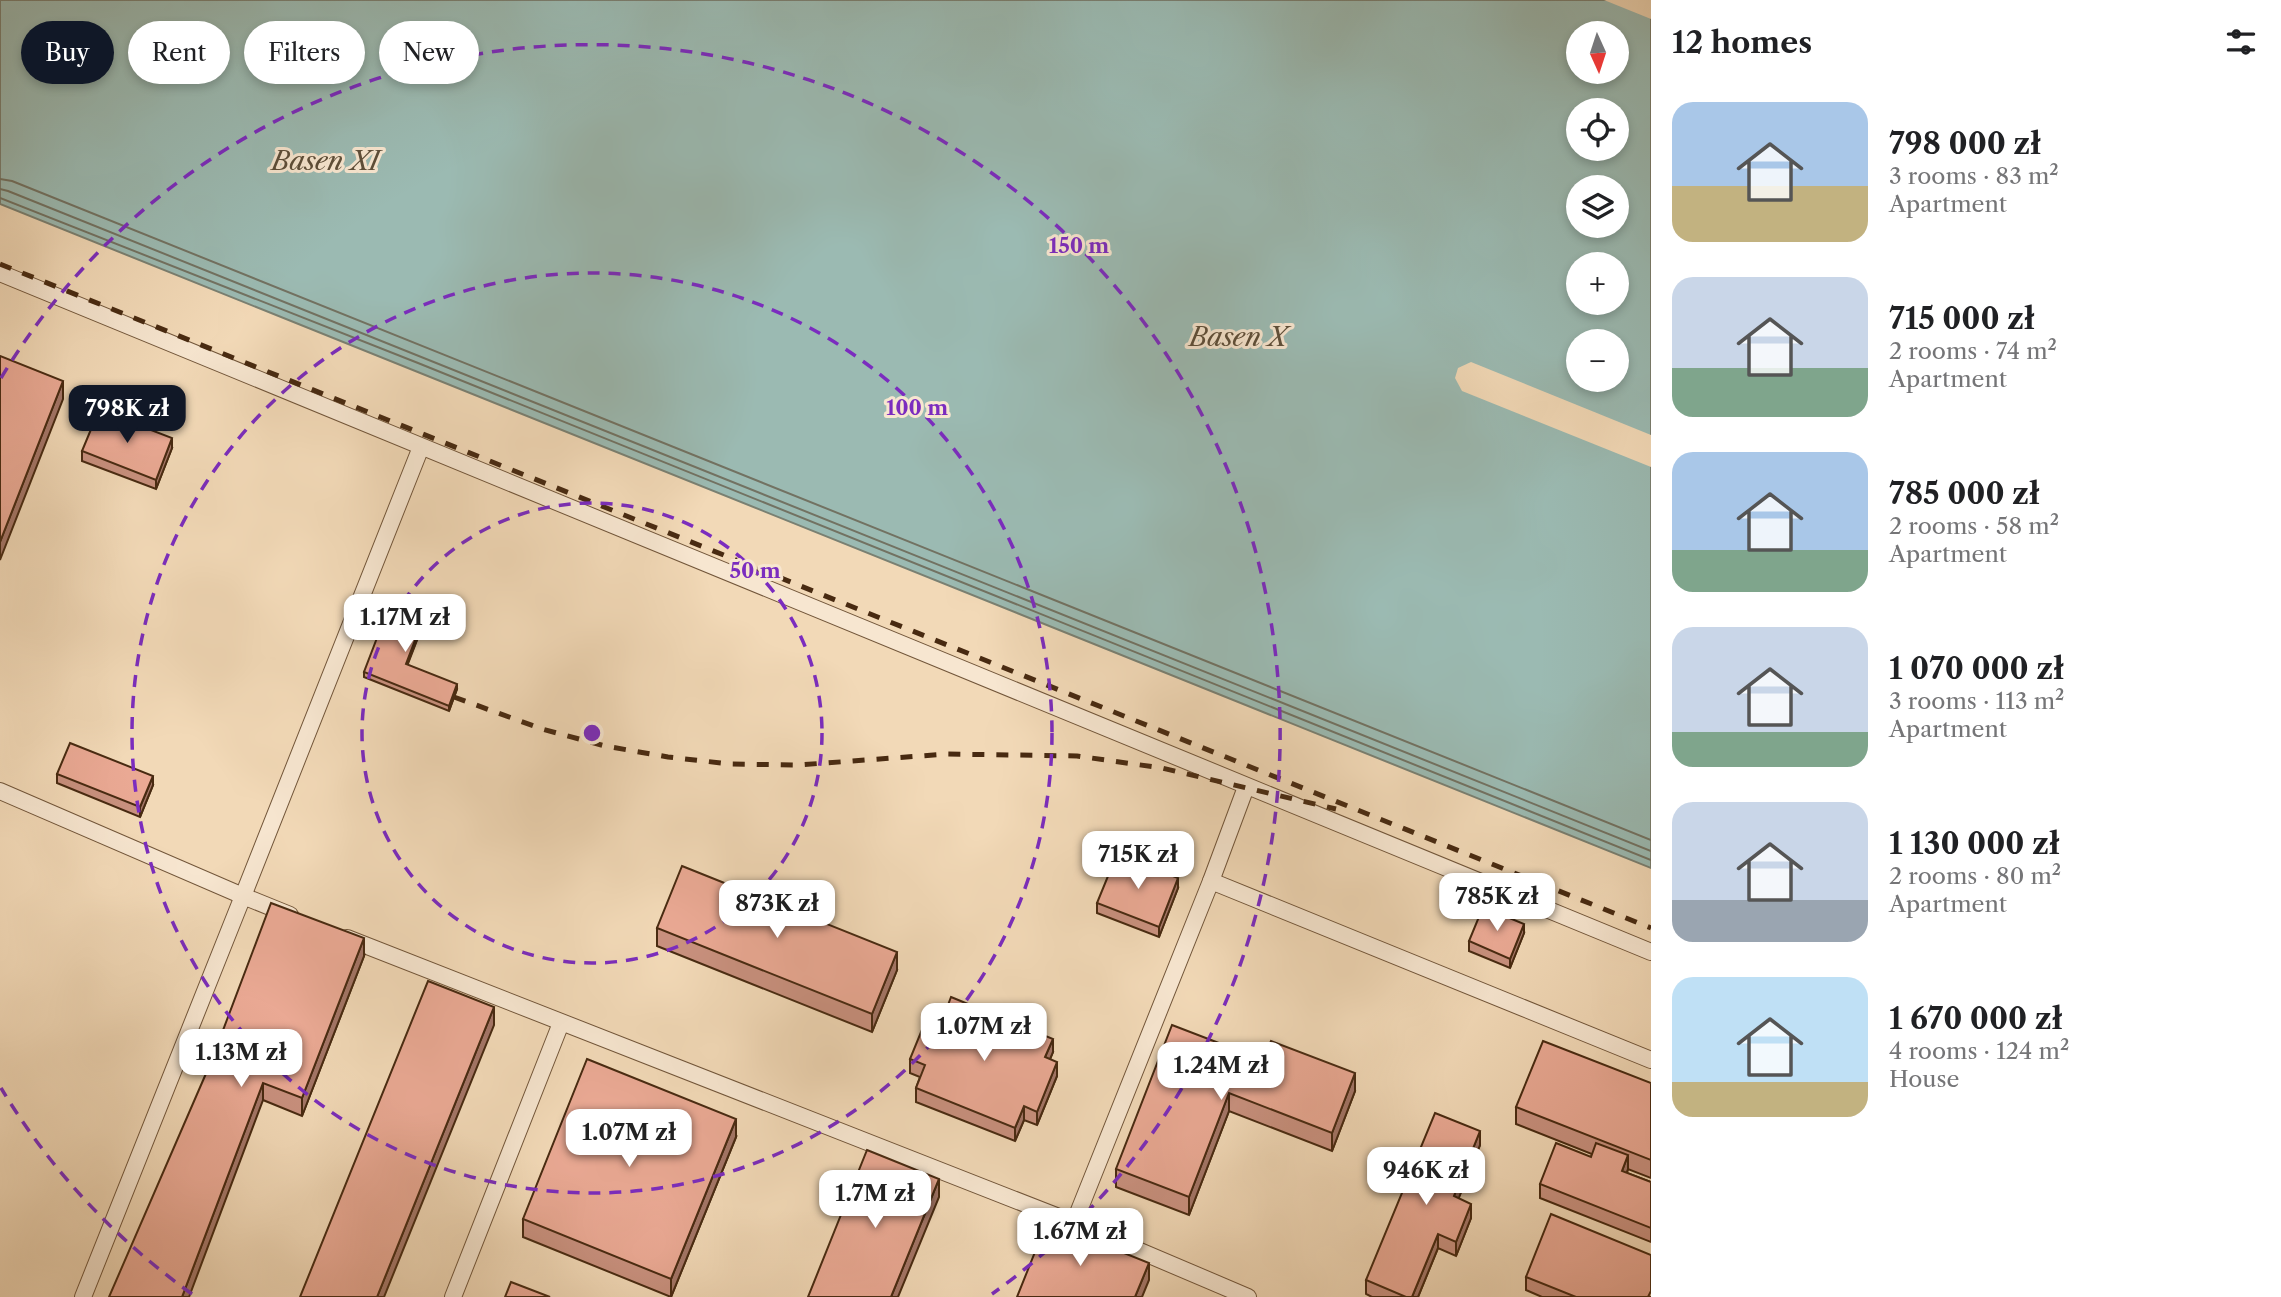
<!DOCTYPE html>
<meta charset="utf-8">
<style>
:root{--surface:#fff;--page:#f6f6f6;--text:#202124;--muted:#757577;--accent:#111827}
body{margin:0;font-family:"Libre Caslon Text",serif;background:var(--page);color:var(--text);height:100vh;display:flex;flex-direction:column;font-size:26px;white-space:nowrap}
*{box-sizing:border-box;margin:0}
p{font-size:23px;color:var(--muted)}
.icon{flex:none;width:38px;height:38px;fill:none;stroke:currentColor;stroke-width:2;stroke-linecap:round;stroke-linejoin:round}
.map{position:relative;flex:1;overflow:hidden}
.sheet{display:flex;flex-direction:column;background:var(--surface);width:630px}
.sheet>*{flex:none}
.guide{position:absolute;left:21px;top:21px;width:665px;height:63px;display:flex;gap:14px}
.needle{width:46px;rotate:177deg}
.fabs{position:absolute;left:1566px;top:21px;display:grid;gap:14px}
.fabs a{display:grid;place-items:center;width:63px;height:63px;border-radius:50%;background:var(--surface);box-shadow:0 4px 10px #0003;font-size:35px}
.price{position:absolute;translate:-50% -60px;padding:0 16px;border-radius:14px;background:#fff;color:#222;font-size:23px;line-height:46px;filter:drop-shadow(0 2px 4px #0008)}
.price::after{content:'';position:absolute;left:50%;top:42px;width:21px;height:16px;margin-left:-10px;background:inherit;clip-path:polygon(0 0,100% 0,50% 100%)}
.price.current{background:var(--accent);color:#fff}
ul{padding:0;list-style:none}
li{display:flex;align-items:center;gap:21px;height:175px;padding:0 21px}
li span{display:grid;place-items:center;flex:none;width:196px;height:140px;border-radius:21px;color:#555}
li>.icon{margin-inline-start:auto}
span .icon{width:84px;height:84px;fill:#fffc;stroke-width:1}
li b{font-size:30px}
h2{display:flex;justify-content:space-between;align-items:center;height:84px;padding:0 21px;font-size:30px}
.tag{padding:0 24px;border-radius:32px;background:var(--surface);box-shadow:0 4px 10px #0003;font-size:24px;line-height:63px}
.tag.current{background:var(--accent);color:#fff}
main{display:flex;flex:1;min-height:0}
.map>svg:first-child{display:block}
.water{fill:#9bbab2;stroke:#7a8072;stroke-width:2;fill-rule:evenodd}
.pier{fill:#f2d9b7}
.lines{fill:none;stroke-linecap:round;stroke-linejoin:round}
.shore{stroke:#727262;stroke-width:2}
.service-casing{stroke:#72563a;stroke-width:18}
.service{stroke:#f7e6d0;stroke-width:16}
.rail{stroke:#482a11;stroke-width:5;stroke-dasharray:12 12;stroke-linecap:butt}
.wall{fill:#c9917f;stroke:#482a11;stroke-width:2}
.shaded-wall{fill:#a47668;stroke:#482a11;stroke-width:2}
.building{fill:#eaa994;stroke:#482a11;stroke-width:2}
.ring{fill:none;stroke:#7b2cbf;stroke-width:3.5;stroke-dasharray:12 9}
.labels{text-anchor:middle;stroke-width:6;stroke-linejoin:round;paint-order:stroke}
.water-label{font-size:26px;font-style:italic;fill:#5d4e39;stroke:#f7e6d0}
.centre{fill:#7b2cbf;stroke:#f7e6d0;stroke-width:3.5}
.ring-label{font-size:21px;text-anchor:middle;font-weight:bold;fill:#7b2cbf;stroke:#f7e6d0;stroke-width:6;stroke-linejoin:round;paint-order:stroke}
</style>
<main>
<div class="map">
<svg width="1651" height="1297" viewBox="0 0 1651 1297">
<rect width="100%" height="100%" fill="#f2d9b7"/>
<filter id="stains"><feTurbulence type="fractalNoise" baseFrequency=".00286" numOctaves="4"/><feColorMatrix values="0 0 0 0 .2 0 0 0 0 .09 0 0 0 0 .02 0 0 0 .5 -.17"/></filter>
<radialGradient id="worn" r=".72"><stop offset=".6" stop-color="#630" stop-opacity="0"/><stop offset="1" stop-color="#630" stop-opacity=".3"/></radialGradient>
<path class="water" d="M0,0H1651V868L0,204ZM1578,33H1617V72H1578ZM1578,110H1617V149H1578ZM1578,187H1617V226H1578ZM1578,264H1617V303H1578ZM1578,341H1617V380H1578Z"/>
<g class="pier">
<path d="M1604,0H1651V19Z"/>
<path d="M1471,362L1651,435V467L1462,391L1455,378L1458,368Z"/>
</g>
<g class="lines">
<g class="shore">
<path d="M0,179L12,181L1651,840"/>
<path d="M0,189L8,191L1651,851"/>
<path d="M0,198L418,363L1651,860"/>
</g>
<defs>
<g id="service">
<path d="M0,273L1651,952"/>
<path d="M0,791L243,896L421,447"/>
<path d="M1211,881L1246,787"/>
<path d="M347,938L1074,1223L1248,1297"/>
<path d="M1074,1223L1211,881L1651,1060"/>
<path d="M83,1297L243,896L290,915"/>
<path d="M453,1297L561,1023"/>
</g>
</defs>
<use href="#service" class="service-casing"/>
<use href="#service" class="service"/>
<g class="rail">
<path d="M0,264L1651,928"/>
<path d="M454,697L542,729L605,746L668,757L730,764L798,765L948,754L1077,756L1162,768L1336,809"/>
</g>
</g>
<g class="wall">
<path d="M172,448L156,489L82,461V451Z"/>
<path d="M427,614L407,665L457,689L449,711L364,677V672Z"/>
<path d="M57,774L153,785L140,817L57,783Z"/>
<path d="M1178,888L1159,937L1097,913V903Z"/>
<path d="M657,928L897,970L872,1032L657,946Z"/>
<path d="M1524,933L1510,968L1469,951V941Z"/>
<path d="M364,956L302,1116L263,1100L211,1062Z"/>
<path d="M942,1021L1053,1052L1050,1059L1057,1076L1037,1125L1024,1120L1015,1141L916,1102V1088L920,1077L910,1073V1059Z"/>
<path d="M1263,1060L1355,1091L1332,1151L1229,1111L1189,1215L1116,1187V1169Z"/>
<path d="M1651,1083V1178L1628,1169L1627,1173L1651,1182V1242L1540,1198V1184L1591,1157L1592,1154L1516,1124V1107Z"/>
<path d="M736,1137L671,1297L523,1237V1219Z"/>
<path d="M1480,1145L1458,1199L1471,1218L1456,1256L1438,1248L1418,1297H1372L1366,1294V1280Z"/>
<path d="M1526,1277L1651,1297H1542L1526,1290Z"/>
</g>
<g class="shaded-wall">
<path d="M63,381V399L0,560V542Z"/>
<path d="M172,438V448L156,489V480Z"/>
<path d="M427,609V614L406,669V664Z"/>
<path d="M457,684V689L449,711V706Z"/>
<path d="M153,776V785L140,817V807Z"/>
<path d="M1178,878V888L1159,937V927Z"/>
<path d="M1524,924V933L1510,968V959Z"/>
<path d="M364,938V956L302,1116V1098Z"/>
<path d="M897,952V970L872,1032V1014Z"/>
<path d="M494,1007V1025L384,1297H377Z"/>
<path d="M1053,1039V1052L1045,1071V1057Z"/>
<path d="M1057,1062V1076L1037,1125V1112Z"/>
<path d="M1355,1073V1091L1332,1151V1133Z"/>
<path d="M263,1083V1100L189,1297H182Z"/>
<path d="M1229,1093V1111L1189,1215V1197Z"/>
<path d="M1024,1106V1120L1015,1141V1128Z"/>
<path d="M736,1119V1137L671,1297V1279Z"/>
<path d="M1480,1131V1145L1454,1210V1196Z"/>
<path d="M1628,1155V1169L1622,1184V1171Z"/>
<path d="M939,1179V1197L898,1297H891Z"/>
<path d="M1471,1204V1218L1456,1256V1242Z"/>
<path d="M1438,1234V1248L1418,1297H1412Z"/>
<path d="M1149,1263V1280L1142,1297H1135Z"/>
</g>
<g class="building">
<path d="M0,356L63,381L0,542Z"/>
<path d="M99,410L172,438L156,480L82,451Z"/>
<path d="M393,596L427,609L406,664L457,684L449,706L364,672Z"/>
<path d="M70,743L153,776L140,807L57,774Z"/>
<path d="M1117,854L1178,878L1159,927L1097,903Z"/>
<path d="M682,866L897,952L872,1014L657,928Z"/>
<path d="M271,903L364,938L302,1098L263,1083L182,1297H109L211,1062Z"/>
<path d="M1483,907L1524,924L1510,959L1469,941Z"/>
<path d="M428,981L494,1007L377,1297H300Z"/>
<path d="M951,997L1053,1039L1045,1057L1057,1062L1037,1112L1024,1106L1015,1128L916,1088L925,1065L910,1059L928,1015L942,1021Z"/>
<path d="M1172,1025L1263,1060L1271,1041L1355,1073L1332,1133L1229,1093L1189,1197L1116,1169Z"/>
<path d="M1543,1041L1651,1083V1160L1516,1107Z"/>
<path d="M587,1059L736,1119L671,1279L523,1219Z"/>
<path d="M1435,1113L1480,1131L1454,1196L1471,1204L1456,1242L1438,1234L1412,1297H1406L1366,1280Z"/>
<path d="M1556,1143L1591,1157L1596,1143L1628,1155L1622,1171L1651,1182V1228L1540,1184Z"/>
<path d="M867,1150L939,1179L891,1297H808Z"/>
<path d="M1551,1214L1651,1255V1291L1648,1297H1576L1526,1277Z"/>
<path d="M1047,1222L1149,1263L1135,1297H1017Z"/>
<path d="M511,1282L550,1297H505Z"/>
</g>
<g class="ring">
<circle cx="592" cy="733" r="230"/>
<circle cx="592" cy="733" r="460"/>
<path d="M192 1294A689 689 0 0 1 1 1088M1 378A689 689 0 1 1 992 1294"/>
</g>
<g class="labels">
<g class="water-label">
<text x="325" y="170">Basen XI</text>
<text x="1238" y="346">Basen X</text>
</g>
</g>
<circle cx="592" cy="733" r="10" class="centre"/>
<g class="ring-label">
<text x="1079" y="253">150 m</text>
<text x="917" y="415">100 m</text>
<text x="755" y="578">50 m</text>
</g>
<rect width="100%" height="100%" filter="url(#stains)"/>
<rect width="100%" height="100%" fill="url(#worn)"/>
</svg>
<div class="fabs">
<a><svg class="needle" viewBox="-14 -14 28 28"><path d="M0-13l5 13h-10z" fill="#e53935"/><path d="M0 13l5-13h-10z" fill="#757577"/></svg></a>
<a><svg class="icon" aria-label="locate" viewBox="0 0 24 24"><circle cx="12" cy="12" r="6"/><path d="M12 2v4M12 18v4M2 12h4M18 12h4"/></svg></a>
<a><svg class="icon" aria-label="layers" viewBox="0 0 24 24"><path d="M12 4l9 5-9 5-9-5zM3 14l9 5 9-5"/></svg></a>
<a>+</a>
<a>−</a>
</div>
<b class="price current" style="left:127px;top:445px">798K zł</b>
<b class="price" style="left:405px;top:654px">1.17M zł</b>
<b class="price" style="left:1138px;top:891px">715K zł</b>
<b class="price" style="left:1497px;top:933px">785K zł</b>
<b class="price" style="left:777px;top:940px">873K zł</b>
<b class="price" style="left:984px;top:1063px">1.07M zł</b>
<b class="price" style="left:241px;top:1089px">1.13M zł</b>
<b class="price" style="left:1221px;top:1102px">1.24M zł</b>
<b class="price" style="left:629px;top:1169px">1.07M zł</b>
<b class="price" style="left:1426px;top:1207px">946K zł</b>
<b class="price" style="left:875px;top:1230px">1.7M zł</b>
<b class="price" style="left:1080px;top:1268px">1.67M zł</b>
<div class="guide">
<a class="tag current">Buy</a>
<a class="tag">Rent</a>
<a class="tag">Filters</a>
<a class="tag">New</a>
</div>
</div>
<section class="sheet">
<h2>12 homes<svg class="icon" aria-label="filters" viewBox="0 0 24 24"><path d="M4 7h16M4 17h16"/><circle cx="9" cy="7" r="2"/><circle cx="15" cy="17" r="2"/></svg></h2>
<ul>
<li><span style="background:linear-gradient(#a9c7e8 60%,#c2b280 0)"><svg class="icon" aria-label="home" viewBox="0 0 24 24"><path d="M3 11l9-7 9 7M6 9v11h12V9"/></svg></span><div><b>798 000 zł</b><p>3 rooms · 83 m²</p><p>Apartment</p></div></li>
<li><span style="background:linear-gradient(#c9d6e8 65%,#7fa58c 0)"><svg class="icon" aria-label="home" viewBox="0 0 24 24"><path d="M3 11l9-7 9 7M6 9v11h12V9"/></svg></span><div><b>715 000 zł</b><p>2 rooms · 74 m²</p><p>Apartment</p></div></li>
<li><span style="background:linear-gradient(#a9c7e8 70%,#7fa58c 0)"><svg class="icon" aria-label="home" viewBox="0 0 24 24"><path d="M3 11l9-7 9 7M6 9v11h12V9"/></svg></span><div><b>785 000 zł</b><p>2 rooms · 58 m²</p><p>Apartment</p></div></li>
<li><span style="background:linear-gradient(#c9d6e8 75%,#7fa58c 0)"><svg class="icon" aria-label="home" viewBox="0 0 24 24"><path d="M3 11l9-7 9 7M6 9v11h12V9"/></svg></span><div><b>1 070 000 zł</b><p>3 rooms · 113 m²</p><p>Apartment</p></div></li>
<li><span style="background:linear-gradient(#c9d6e8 70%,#9aa5b1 0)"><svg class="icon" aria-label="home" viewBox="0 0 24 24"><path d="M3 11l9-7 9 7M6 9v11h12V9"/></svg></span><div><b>1 130 000 zł</b><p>2 rooms · 80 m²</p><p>Apartment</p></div></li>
<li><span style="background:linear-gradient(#bfe0f5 75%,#c2b280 0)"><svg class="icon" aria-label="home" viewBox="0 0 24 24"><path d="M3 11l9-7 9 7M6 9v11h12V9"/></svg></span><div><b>1 670 000 zł</b><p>4 rooms · 124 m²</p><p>House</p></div></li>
</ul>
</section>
</main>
